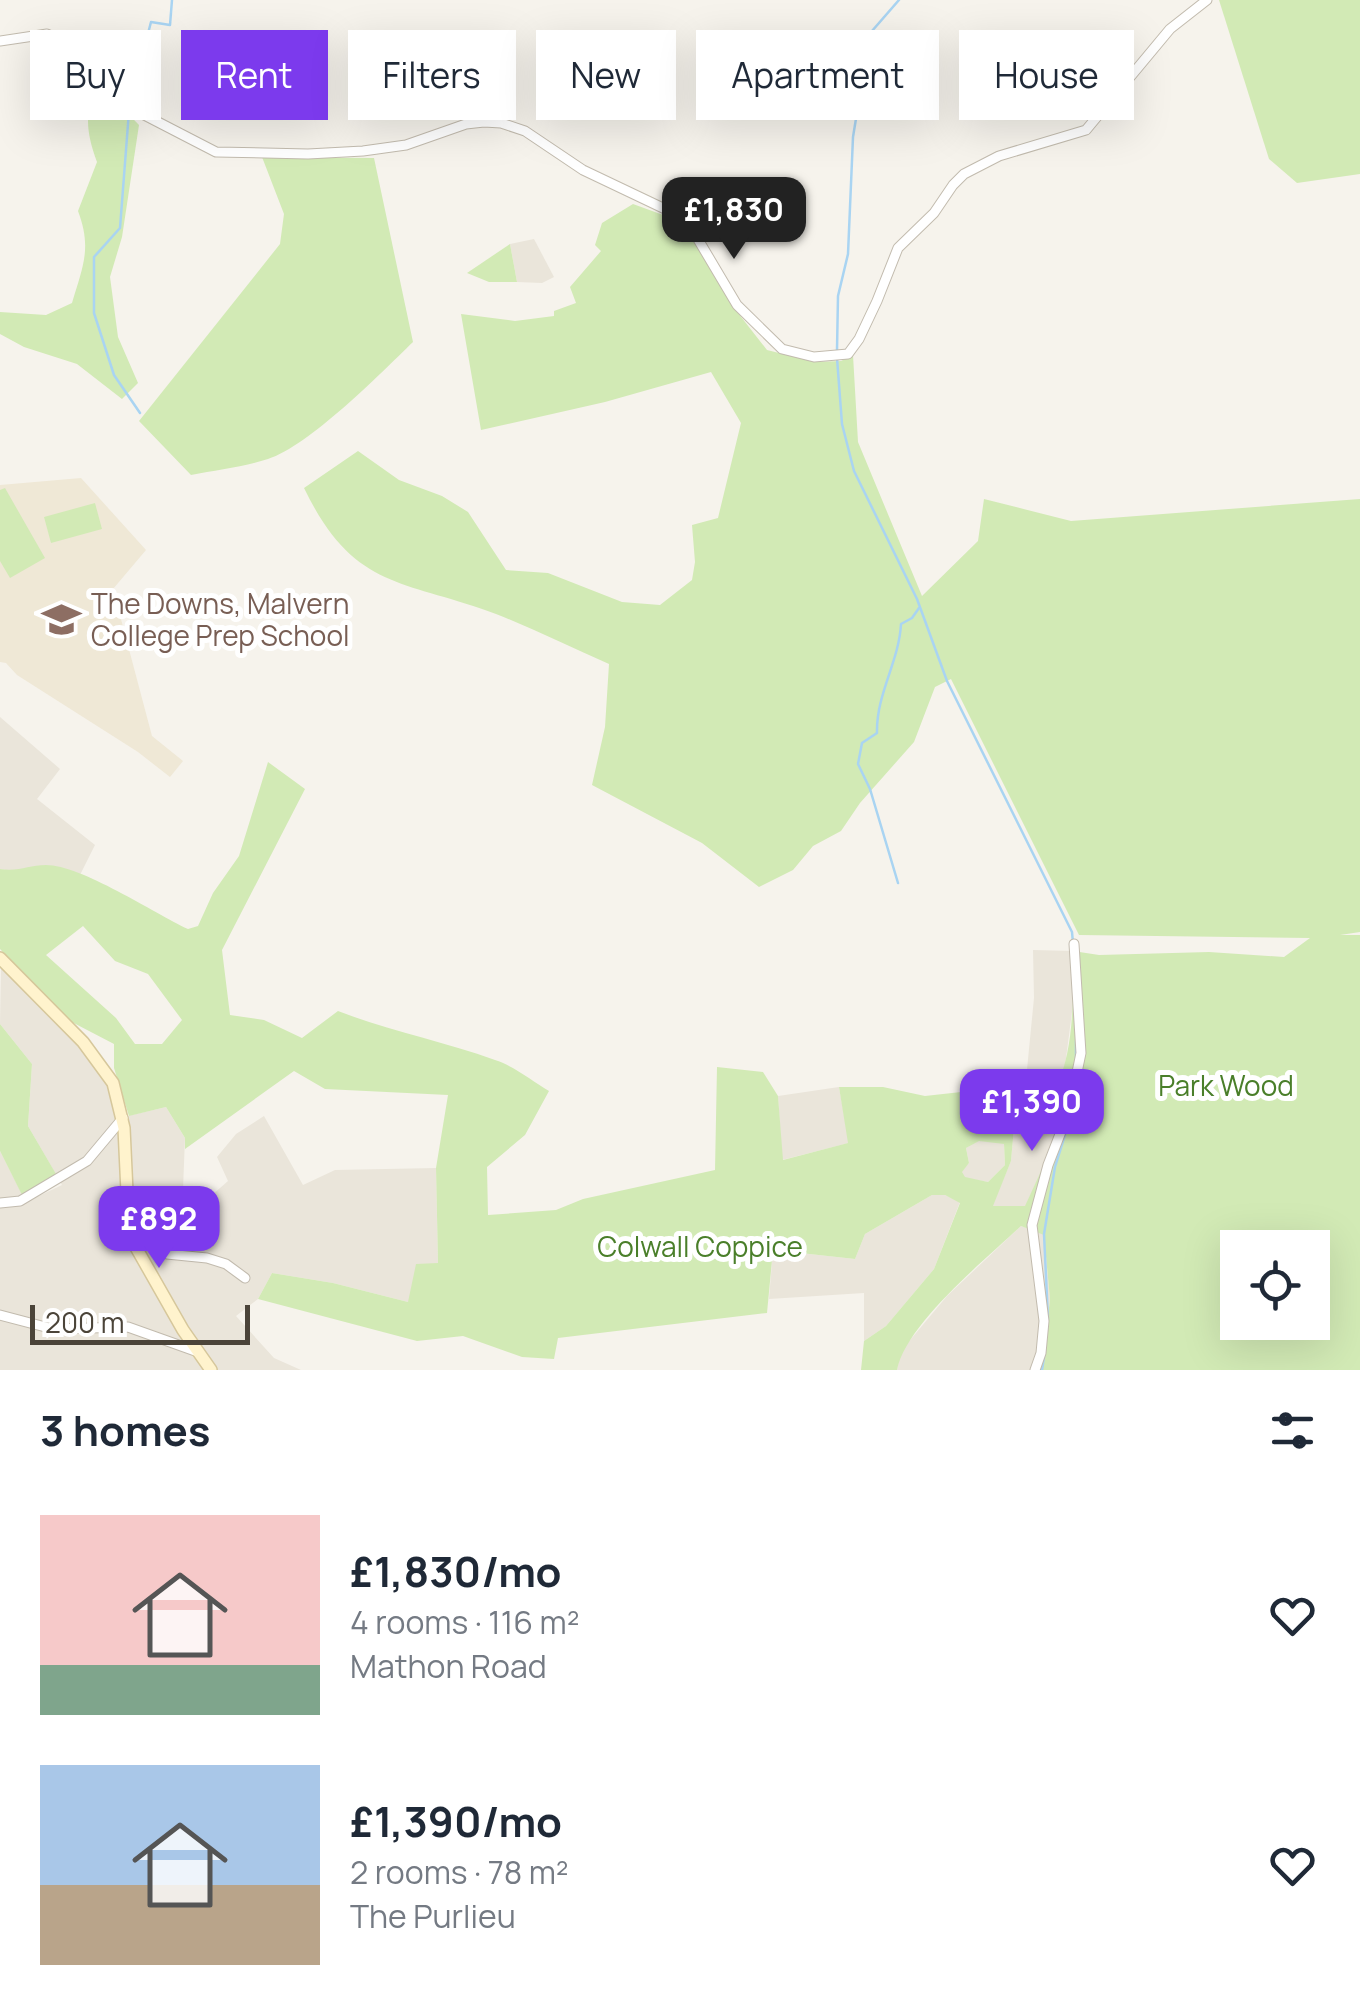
<!DOCTYPE html>
<meta charset="utf-8">
<style>
:root{--surface:#fff;--page:#f2f2f3;--text:#1f2937;--muted:#747a83;--accent:#7c3aed}
body{margin:0;font-family:Manrope,sans-serif;background:var(--page);color:var(--text);height:100vh;display:flex;flex-direction:column;font-size:38px;white-space:nowrap}
*{box-sizing:border-box;margin:0}
p{font-size:32px;color:var(--muted)}
.icon{flex:none;width:55px;height:55px;fill:none;stroke:currentColor;stroke-width:2;stroke-linecap:round;stroke-linejoin:round}
.map{position:relative;height:1370px;overflow:hidden}
.sheet{display:flex;flex-direction:column;background:var(--surface);flex:1}
.sheet>*{flex:none}
.guide{position:absolute;left:30px;top:30px;width:1300px;height:90px;display:flex;gap:20px}
.fabs{position:absolute;left:1220px;top:1230px;display:grid;gap:20px}
.fabs a{display:grid;place-items:center;width:110px;height:110px;border-radius:0px;background:var(--surface);box-shadow:0 10px 40px #0002;font-size:50px}
.scale{position:absolute;left:30px;bottom:25px;width:220px;box-sizing:border-box;padding-left:10px;border:5px solid #4b4439;border-top:0;font-size:28px;line-height:35px;white-space:nowrap;color:#4b4439;-webkit-text-stroke:8px #fff;paint-order:stroke}
.price{position:absolute;translate:-50% -85px;padding:0 22px;border-radius:20px;background:var(--accent);color:#fff;font-size:32px;line-height:65px;filter:drop-shadow(0 2px 5px #0008)}
.price::after{content:'';position:absolute;left:50%;top:60px;width:30px;height:22px;margin-left:-15px;background:inherit;clip-path:polygon(0 0,100% 0,50% 100%)}
.price.active{background:#222;color:#fff}
ul{padding:0;list-style:none}
li{display:flex;align-items:center;gap:30px;height:250px;padding:0 40px}
li span{display:grid;place-items:center;flex:none;width:280px;height:200px;border-radius:0px;color:#555}
li>.icon{margin-inline-start:auto}
span .icon{width:120px;height:120px;fill:#fffc;stroke-width:1}
li b{font-size:42px}
h2{display:flex;justify-content:space-between;align-items:center;height:120px;padding:0 40px;font-size:42px}
.tag{padding:0 35px;border-radius:0px;background:var(--surface);box-shadow:0 10px 40px #0002;font-size:35px;line-height:90px}
.tag.active{background:var(--accent);color:#fff}
.map>svg:first-child{display:block}
.residential{fill:#eae5da}
.education{fill:#efe8d6}
.green{fill:#d2eab5;fill-rule:evenodd}
.lines{fill:none;stroke-linecap:round;stroke-linejoin:round}
.stream{stroke:#a9d4f2;stroke-width:2.5}
.street-casing{stroke:#c2bbae;stroke-width:11}
.secondary-casing{stroke:#d6c79b;stroke-width:14}
.street{stroke:#fff;stroke-width:9}
.secondary{stroke:#fff3cd;stroke-width:11}
.labels{text-anchor:middle;stroke-width:10;stroke-linejoin:round;paint-order:stroke}
.education-label{font-size:28px;fill:#785e54;stroke:#fff;text-anchor:start}
.park-label{font-size:28px;fill:#4a7f2a;stroke:#fff}
</style>
<div class="map">
<svg width="1360" height="1370" viewBox="0 0 1360 1370">
<rect width="100%" height="100%" fill="#f6f3ec"/>
<g class="residential">
<path d="M534,239L554,277L542,283L517,282L510,244Z"/>
<path d="M0,717L60,769L37,799L95,845L80,875L46,865L18,872L0,869Z"/>
<path d="M1033,950L1073,951L1072,1012L1065,1066L1055,1091L1025,1090L1034,998Z"/>
<path d="M1,966L66,1029L108,1079L119,1118L166,1107L185,1138L182,1215L195,1210L228,1181L217,1157L236,1134L264,1116L303,1185L335,1170L436,1168L438,1264L408,1302L333,1283L272,1273L258,1299L236,1316L274,1358L301,1370H0V1151L26,1202L62,1185L28,1126L32,1064L0,1024Z"/>
<path d="M839,1087L849,1143L782,1160L778,1096Z"/>
<path d="M1015,1116L1041,1119L1057,1136L1025,1207L992,1206L1011,1161Z"/>
<path d="M979,1140L1004,1143L1005,1165L988,1182L965,1178L961,1172L969,1163L966,1148Z"/>
<path d="M932,1195H945L960,1202L934,1269L886,1326L864,1341V1293L769,1299L773,1250L855,1259L865,1234Z"/>
<path d="M1021,1226L1044,1234L1050,1299L1042,1370H897L900,1352L947,1296Z"/>
</g>
<path class="education" d="M81,478L146,550L113,589L152,736L183,761L170,777L138,752L17,675L6,663L0,662V485Z"/>
<g class="green">
<path d="M1219,0H1360V174L1297,183L1269,159Z"/>
<path d="M97,82L139,125L122,237L110,277L118,337L138,383L122,399L77,364L24,347L0,334V312L46,315L72,303C83,266 92,248 78,211L97,162C86,132 84,112 97,82Z"/>
<path d="M262,157L374,158L413,342C380,374 309,446 268,459C243,467 216,470 191,475L139,421L280,244L284,214Z"/>
<path d="M633,204L685,223L738,313L767,350L815,362L841,361L853,355L858,442L922,596L978,541L984,499L1071,521L1360,499V932L1340,935H1360V1370H1042L1050,1299L1044,1235L1021,1226C985,1260 906,1324 897,1370H861L864,1341L886,1326L934,1269L960,1203L945,1195H932L865,1234L855,1259L773,1250L767,1313L558,1338L554,1359L522,1357L463,1336L417,1341L258,1299L272,1273L333,1283L408,1302L416,1264L438,1263L436,1168L448,1095L325,1089L294,1071L185,1149V1138L166,1107L129,1116L114,1068V1044L66,1019L0,949V869C19,872 29,865 46,865C81,865 154,913 188,929L198,926L213,893L239,856L268,762L305,789L222,950L230,1015L264,1020L302,1038L338,1011C389,1031 443,1041 495,1060C514,1066 532,1081 549,1091L525,1135L487,1167L488,1215L556,1210L583,1199L715,1170L717,1067L763,1072L778,1096L783,1160L848,1143L839,1087H883L925,1096L961,1092L1012,1098L1025,1090L1055,1091C1075,1048 1073,998 1073,951L1099,955L1209,952L1284,957L1310,938L1079,935L951,679L935,687L914,742L860,803L841,831L813,846L793,870L759,887L702,843L592,785L605,727L609,664C572,648 534,629 496,614C403,579 354,591 304,488L358,451L399,480L442,496L468,512L506,570L548,573L622,602L660,605L692,580L695,562L692,525L718,518L741,423L711,372L605,402L481,430L461,314L515,321L554,316V311L576,303L570,287L601,251L595,245L602,223ZM83,926L115,961L148,974L182,1020L162,1044H135L116,1018L46,955ZM1015,1116L1041,1119L1057,1136L1025,1206H993L1011,1161ZM979,1141L1004,1144L1005,1165L988,1182L965,1177L962,1172L969,1163L966,1148ZM1238,1248H1312V1322H1238Z"/>
<path d="M510,244L517,282H489L467,273Z"/>
<path d="M5,488L45,558L10,578L0,561V490Z"/>
<path d="M95,503L102,529L51,543L44,517Z"/>
<path d="M0,1024L32,1064L28,1126L56,1174L22,1195L0,1151Z"/>
</g>
<g class="lines">
<g class="stream">
<path d="M130,103L151,22L170,25L172,0"/>
<path d="M129,111L120,228L94,257V313L114,375L140,413"/>
<path d="M837,350L838,296L848,254L853,137L862,82L872,31L899,0"/>
<path d="M837,358L842,424L854,471L917,599L947,681L1072,932L1073,943"/>
<path d="M898,883L870,789L858,764L862,743L877,733C876,694 899,662 901,624L912,618L919,608"/>
<path d="M1076,1058V1041"/>
<path d="M1048,1319L1044,1234L1055,1167L1074,1106"/>
<path d="M1042,1370L1044,1357"/>
</g>
<defs>
<g id="street">
<path d="M0,41L47,34L70,45L87,58L125,105L216,152L308,154L363,151L406,145L466,124L484,122L501,123L525,131L583,170L686,219L737,305L782,349L814,357L848,354L859,339L877,301L898,248L934,213L953,185L964,174L999,156L1086,130L1170,29L1207,0"/>
<path d="M0,1203L20,1201L87,1161L123,1118"/>
<path d="M127,1224L143,1231L167,1254L207,1258L226,1264L245,1278"/>
<path d="M0,1315L53,1329L128,1327L198,1352"/>
<path d="M1035,1370L1041,1353L1044,1321L1032,1225L1048,1165L1069,1111L1081,1053L1074,944"/>
</g>
<path id="secondary" d="M0,958L83,1042L113,1083L124,1128L129,1235L183,1330L211,1370"/>
</defs>
<use href="#street" class="street-casing"/>
<use href="#secondary" class="secondary-casing"/>
<use href="#street" class="street"/>
<use href="#secondary" class="secondary"/>
</g>
<defs>
<symbol id="school-bare" viewBox="-9 -9 18 18"><path d="M0-5L7-2L0 1L-7-2ZM-4 1L0 2.5L4 1V4Q0 6-4 4Z" fill="#8d6e63" stroke="#fff" stroke-width="2.5" paint-order="stroke"/></symbol>
</defs>
<g fill-rule="evenodd">
<use href="#school-bare" x="34" y="592" width="55" height="55"/>
</g>
<g class="labels">
<g class="education-label">
<text x="91" y="614">The Downs, Malvern<tspan x="91" dy="32">College Prep School</tspan></text>
</g>
<g class="park-label">
<text x="1226" y="1096">Park Wood</text>
<text x="700" y="1257">Colwall Coppice</text>
</g>
</g>
</svg>
<div class="fabs">
<a><svg class="icon" aria-label="locate" viewBox="0 0 24 24"><circle cx="12" cy="12" r="6"/><path d="M12 2v4M12 18v4M2 12h4M18 12h4"/></svg></a>
</div>
<div class="scale">200 m</div>
<b class="price active" style="left:734px;top:262px">£1,830</b>
<b class="price" style="left:1032px;top:1154px">£1,390</b>
<b class="price" style="left:159px;top:1271px">£892</b>
<div class="guide">
<a class="tag">Buy</a>
<a class="tag active">Rent</a>
<a class="tag">Filters</a>
<a class="tag">New</a>
<a class="tag">Apartment</a>
<a class="tag">House</a>
</div>
</div>
<section class="sheet">
<h2>3 homes<svg class="icon" aria-label="filters" viewBox="0 0 24 24"><path d="M4 7h16M4 17h16"/><circle cx="9" cy="7" r="2"/><circle cx="15" cy="17" r="2"/></svg></h2>
<ul>
<li><span style="background:linear-gradient(#f6c9c9 75%,#7fa58c 0)"><svg class="icon" aria-label="home" viewBox="0 0 24 24"><path d="M3 11l9-7 9 7M6 9v11h12V9"/></svg></span><div><b>£1,830/mo</b><p>4 rooms · 116 m²</p><p>Mathon Road</p></div><svg class="icon" aria-label="heart" viewBox="0 0 24 24"><path d="M12 20l-8-8c-3-5 5-10 8-4 3-6 11-1 8 4z"/></svg></li>
<li><span style="background:linear-gradient(#a9c7e8 60%,#b9a48a 0)"><svg class="icon" aria-label="home" viewBox="0 0 24 24"><path d="M3 11l9-7 9 7M6 9v11h12V9"/></svg></span><div><b>£1,390/mo</b><p>2 rooms · 78 m²</p><p>The Purlieu</p></div><svg class="icon" aria-label="heart" viewBox="0 0 24 24"><path d="M12 20l-8-8c-3-5 5-10 8-4 3-6 11-1 8 4z"/></svg></li>
</ul>
</section>
